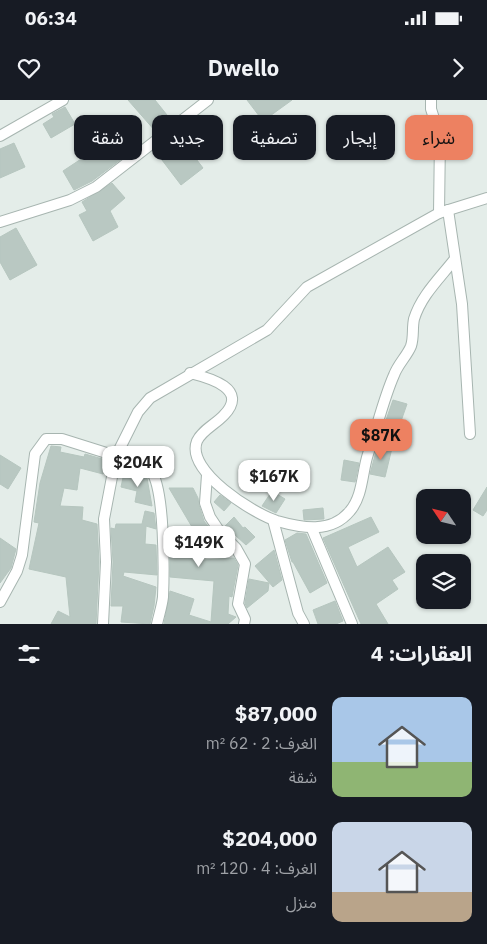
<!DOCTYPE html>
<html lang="ar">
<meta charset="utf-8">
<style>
:root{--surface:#171b24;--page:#242831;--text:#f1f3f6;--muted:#9ea1a6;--accent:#ed8161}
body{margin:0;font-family:"IBM Plex Sans","Noto Sans Arabic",sans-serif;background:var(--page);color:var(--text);direction:rtl;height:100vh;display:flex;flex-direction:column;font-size:19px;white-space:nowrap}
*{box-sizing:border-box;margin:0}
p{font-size:16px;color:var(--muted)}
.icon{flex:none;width:28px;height:28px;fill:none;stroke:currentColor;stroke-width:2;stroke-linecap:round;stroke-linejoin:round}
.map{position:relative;height:524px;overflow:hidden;direction:ltr}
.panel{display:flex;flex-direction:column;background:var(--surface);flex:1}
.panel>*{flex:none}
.guide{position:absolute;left:15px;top:15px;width:458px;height:45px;direction:rtl;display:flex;gap:10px}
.needle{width:32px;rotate:305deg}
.buttons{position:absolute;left:416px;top:389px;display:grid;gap:10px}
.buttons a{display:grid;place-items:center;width:55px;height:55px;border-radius:10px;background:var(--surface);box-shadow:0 1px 4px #0004;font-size:25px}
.price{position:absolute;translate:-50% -42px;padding:0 11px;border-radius:10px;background:#fff;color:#222;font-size:16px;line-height:32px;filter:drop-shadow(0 1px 2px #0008)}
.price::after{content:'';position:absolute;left:50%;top:30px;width:15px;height:11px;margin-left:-8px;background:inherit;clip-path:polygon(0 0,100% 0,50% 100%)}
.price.selected{background:var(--accent);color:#111}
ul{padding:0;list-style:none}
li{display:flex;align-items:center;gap:15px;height:125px;padding:0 15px}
li span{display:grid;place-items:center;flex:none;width:140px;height:100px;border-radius:10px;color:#555}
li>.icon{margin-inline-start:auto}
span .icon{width:60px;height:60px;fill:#fffc;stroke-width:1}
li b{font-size:21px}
h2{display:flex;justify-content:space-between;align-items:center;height:60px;padding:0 15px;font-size:21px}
.chip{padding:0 18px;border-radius:10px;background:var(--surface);box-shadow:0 1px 4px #0004;font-size:18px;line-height:45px}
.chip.selected{background:var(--accent);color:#111}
.status{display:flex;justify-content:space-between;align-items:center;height:35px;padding:0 25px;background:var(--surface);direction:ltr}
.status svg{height:14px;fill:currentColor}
header{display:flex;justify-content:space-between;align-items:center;height:65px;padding:0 15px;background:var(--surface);font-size:22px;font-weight:800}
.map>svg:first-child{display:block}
.building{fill:#b9c8c2;stroke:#b6c6bf}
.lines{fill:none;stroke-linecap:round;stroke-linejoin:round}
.street-casing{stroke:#a7b5b0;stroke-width:12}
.street{stroke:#fff;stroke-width:10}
</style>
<div class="status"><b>06:34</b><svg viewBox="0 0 49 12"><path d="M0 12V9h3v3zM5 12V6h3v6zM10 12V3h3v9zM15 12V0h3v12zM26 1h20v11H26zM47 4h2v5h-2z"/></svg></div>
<header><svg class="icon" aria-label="forward" viewBox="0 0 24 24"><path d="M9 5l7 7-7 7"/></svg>Dwello<svg class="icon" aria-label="heart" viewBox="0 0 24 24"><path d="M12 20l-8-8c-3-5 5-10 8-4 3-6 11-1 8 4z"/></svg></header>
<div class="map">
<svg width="487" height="524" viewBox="0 0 487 524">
<rect width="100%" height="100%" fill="#e4ede9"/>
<g class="building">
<path d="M128,0H155L171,20L156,32Z"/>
<path d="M247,0H292L263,21Z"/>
<path d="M65,7L75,24L51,38L43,24L54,17L52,14Z"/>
<path d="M125,30L136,48L92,81L74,90L63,71Z"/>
<path d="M14,43L25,67L0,78V49Z"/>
<path d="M184,43L203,68L181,85L162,60Z"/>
<path d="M112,83L125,98L110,111L118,127L93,141L79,115L87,111L82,102Z"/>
<path d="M16,128L37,165L10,180L0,162V137Z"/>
<path d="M393,300L407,304L400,324L386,320Z"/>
<path d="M378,344L392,348L385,377L370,374Z"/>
<path d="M51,346L61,347L60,352L84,357L85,354L106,360L103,374L80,368L77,390L64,388L60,406L83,407L82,420L97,424L99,462L96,524H51L58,511L70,517L66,477L29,469L39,423L34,422L40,383Z"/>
<path d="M0,355L21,368L8,389L0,384Z"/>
<path d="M344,360L359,363L355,382L341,380Z"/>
<path d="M124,373L147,378L152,406L135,402L137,391L121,387Z"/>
<path d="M487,387V410L483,416L473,410Z"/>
<path d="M169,388H193L198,398L199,405L204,421L221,443L203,460L234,458L238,465L232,497L229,496L228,514L236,517L228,524H164L170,491L194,499L189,515L211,522L214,481L170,477V446L211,448V443L199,440L193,434L195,432Z"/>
<path d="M272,391L285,399L276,413L262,406Z"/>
<path d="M220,395L231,403L224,411L214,402Z"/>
<path d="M323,408L324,419L304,420L303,410Z"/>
<path d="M145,411L154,413L156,429L146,426L145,444L156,445L157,475L124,472L123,476L156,487L154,506L150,524L121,522L123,506H111L113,462L111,428L115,429L116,424H142Z"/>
<path d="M234,417L243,428L245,427L255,437L246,445L225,426Z"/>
<path d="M371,417L379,432L348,447L357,467L388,447L405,472L392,480L398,489L376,504L388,524H361L323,438Z"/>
<path d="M297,433L306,434L327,483L310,493L293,462H292L285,440Z"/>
<path d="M0,438L16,449L11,468L0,483Z"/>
<path d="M274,450L282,480L273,487L255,466Z"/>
<path d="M249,479L269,483L268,491L247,508L245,503Z"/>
<path d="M335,501L343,521L336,524H318L313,510Z"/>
</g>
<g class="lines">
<defs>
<g id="street">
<path d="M431,0V9L440,37L439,113"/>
<path d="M0,36L63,0"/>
<path d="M448,110L462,204L470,334"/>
<path d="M0,122L70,100L96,87L208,0"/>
<path d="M190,273C210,278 249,289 224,315C216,324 202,330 197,341C185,371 254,414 277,421C302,428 331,434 350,411C363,396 362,372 368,354C377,328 383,300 394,275C398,264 407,256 411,246C414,237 412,228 414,219C421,196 439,179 454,160"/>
<path d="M207,375L205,403L210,417L220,432L236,448L245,464L238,504L245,519L244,524"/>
<path d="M273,420L298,513L304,524"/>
<path d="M312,429L352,524"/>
<path d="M0,502L17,471L22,455L35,354L46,339H62L116,356L104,419L106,462L103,524"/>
<path d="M157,524C159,515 162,506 163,497C164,473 165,389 151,371C143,362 127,360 116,356L138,312L150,298L267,230L307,187L439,113L487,98"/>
</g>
</defs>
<use href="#street" class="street-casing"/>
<use href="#street" class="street"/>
</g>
</svg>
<div class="buttons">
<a><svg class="needle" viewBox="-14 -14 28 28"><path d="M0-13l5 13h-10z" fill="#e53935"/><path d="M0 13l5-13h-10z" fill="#9ea1a6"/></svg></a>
<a><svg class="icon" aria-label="layers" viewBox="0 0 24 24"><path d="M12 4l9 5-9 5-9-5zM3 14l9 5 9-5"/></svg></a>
</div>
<b class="price selected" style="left:381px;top:361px">$87K</b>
<b class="price" style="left:138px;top:388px">$204K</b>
<b class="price" style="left:274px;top:402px">$167K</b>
<b class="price" style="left:199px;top:468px">$149K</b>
<div class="guide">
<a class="chip selected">شراء</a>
<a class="chip">إيجار</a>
<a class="chip">تصفية</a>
<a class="chip">جديد</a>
<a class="chip">شقة</a>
</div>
</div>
<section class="panel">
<h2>العقارات: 4<svg class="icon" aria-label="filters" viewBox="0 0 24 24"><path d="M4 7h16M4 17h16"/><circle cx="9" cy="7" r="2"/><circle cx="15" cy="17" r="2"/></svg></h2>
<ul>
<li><span style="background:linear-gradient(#a9c7e8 65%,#8fb573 0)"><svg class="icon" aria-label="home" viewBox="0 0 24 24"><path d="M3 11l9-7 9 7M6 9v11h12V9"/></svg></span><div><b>$87,000</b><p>الغرف: 2 · 62 m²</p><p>شقة</p></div></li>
<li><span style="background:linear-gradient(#c9d6e8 70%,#b9a48a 0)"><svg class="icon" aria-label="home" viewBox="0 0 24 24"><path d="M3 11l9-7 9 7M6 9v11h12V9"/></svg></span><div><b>$204,000</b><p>الغرف: 4 · 120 m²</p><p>منزل</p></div></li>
</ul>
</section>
